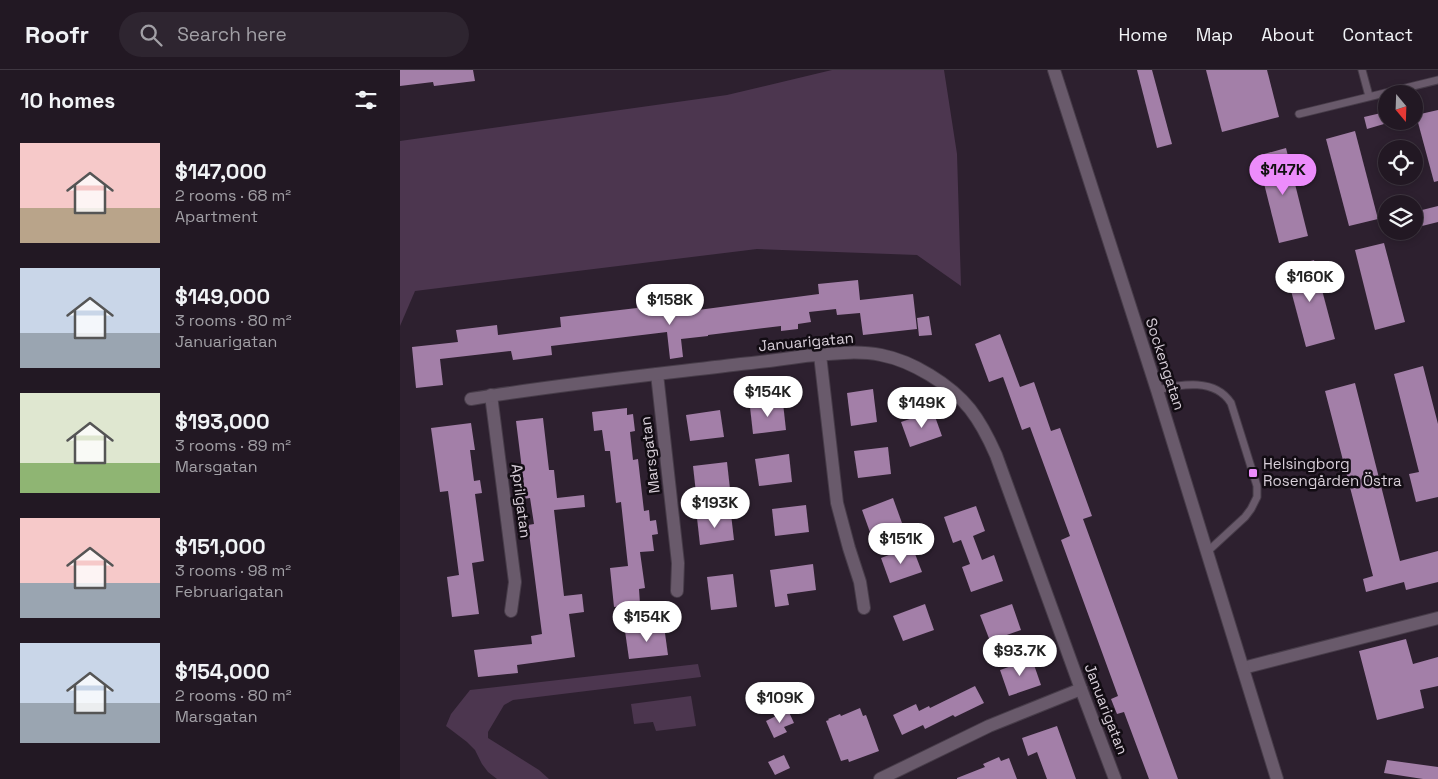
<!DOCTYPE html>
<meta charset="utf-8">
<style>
:root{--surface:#221823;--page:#2e2530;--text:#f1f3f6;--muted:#a2a0a6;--line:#3f3741;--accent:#ec8cfb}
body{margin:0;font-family:"Space Grotesk",sans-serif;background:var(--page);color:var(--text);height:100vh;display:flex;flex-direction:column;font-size:19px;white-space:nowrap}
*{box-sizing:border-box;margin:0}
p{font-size:16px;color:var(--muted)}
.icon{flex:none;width:28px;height:28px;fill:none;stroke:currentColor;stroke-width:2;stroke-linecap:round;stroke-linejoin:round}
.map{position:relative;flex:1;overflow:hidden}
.drawer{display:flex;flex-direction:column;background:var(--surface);width:400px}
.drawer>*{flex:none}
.needle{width:32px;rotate:161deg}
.controls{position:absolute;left:978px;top:15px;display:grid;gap:10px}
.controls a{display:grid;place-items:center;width:45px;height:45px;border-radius:50%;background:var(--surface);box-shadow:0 2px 8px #0003,0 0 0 1px var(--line);font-size:25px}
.price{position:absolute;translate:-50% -42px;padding:0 11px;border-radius:18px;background:#fff;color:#222;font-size:16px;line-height:32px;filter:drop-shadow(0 1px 2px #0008)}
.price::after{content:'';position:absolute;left:50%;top:30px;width:15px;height:11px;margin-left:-8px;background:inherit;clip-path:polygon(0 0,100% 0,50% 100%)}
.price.on{background:var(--accent);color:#111}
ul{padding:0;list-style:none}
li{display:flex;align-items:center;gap:15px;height:125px;padding:0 20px}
li span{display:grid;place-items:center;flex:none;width:140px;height:100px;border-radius:0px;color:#555}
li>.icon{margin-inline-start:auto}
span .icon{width:60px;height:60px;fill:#fffc;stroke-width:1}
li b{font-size:21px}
h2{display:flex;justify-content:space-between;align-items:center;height:60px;padding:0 20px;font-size:21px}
header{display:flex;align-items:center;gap:30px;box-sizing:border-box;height:70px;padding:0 25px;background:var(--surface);border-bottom:1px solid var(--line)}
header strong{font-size:24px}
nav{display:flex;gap:28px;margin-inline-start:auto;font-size:18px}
.search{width:350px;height:45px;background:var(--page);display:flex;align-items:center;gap:12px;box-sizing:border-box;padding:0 18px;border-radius:28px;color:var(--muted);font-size:19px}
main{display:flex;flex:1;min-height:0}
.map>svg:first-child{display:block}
.green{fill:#4c364f}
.building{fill:#a37fa8}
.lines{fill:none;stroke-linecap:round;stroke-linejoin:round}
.service-casing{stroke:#473c49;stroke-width:9}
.minor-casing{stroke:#473c49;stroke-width:14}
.tertiary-casing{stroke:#473c49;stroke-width:14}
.service{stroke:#695a6b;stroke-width:7}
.minor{stroke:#695a6b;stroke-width:12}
.tertiary{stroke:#695a6b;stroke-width:12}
.poi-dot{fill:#ec8cfb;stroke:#120c13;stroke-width:2}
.labels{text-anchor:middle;stroke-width:5;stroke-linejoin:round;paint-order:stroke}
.street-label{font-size:15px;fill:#d7ced8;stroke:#120c13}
.poi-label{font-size:15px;fill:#d7ced8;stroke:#120c13;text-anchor:start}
</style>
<header>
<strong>Roofr</strong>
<div class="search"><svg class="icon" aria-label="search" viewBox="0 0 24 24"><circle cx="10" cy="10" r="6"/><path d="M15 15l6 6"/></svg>Search here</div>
<nav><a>Home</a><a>Map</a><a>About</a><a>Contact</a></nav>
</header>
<main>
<section class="drawer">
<h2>10 homes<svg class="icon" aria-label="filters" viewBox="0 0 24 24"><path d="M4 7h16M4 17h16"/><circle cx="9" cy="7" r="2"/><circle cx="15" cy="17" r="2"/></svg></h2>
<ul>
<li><span style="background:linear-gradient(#f6c9c9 65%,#b9a48a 0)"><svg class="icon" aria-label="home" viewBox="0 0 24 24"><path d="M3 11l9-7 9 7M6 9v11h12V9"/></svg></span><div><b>$147,000</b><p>2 rooms · 68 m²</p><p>Apartment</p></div></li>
<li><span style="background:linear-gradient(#c9d6e8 65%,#9aa5b1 0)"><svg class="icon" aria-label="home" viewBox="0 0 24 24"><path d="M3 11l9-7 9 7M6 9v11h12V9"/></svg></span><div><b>$149,000</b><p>3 rooms · 80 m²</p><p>Januarigatan</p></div></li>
<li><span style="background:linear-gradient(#dfe7d0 70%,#8fb573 0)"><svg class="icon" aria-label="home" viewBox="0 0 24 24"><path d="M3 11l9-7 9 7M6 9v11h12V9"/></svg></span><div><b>$193,000</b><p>3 rooms · 89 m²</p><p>Marsgatan</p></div></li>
<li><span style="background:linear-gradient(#f6c9c9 65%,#9aa5b1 0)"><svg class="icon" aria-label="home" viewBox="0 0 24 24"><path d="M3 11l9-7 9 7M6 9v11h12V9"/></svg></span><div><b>$151,000</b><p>3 rooms · 98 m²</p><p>Februarigatan</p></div></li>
<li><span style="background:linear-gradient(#c9d6e8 60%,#9aa5b1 0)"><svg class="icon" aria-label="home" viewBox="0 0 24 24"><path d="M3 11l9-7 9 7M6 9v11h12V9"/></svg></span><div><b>$154,000</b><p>2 rooms · 80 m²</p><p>Marsgatan</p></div></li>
</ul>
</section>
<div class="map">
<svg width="1038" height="709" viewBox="0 0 1038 709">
<rect width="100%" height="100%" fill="#2d202f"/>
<g class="green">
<path d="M432,0H544L557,84L561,216L517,185L357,179L15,221L0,256V71L327,25Z"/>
<path d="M298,594L301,607L113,630L104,635L88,662V668L139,700L149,709H97L88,702L82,694L75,680L67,672L46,656L51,644L70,620Z"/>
<path d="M291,626L296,656L256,661L253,652L234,654L231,634Z"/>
</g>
<g class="building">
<path d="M0,0H73L75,11L34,16L33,12L0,16Z"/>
<path d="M737,0H752L772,74L757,78Z"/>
<path d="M806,0H867L879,47L822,62Z"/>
<path d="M1038,40V111L1034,112L1016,45Z"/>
<path d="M981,43L984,54L967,59L964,47Z"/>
<path d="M955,61L978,149L949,156L926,69Z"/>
<path d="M886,78L908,166L879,173L857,86Z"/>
<path d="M1038,136V152L1014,158V142Z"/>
<path d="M984,173L1005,252L975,260L955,180Z"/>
<path d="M914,190L935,269L906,277L885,198Z"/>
<path d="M458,210L460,230L513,224L517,259L463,265L460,243L437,245L436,239L409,242L411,252L398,254V259L381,261V256L308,265V266L281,269L283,287L270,289L267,262L151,276L152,285L113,290L111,281L40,289L43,315L16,318L12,277L58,272L56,260L97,255L98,265L161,257L160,247L237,238L236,231L240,226L246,225L251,229L253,246L419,224L418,214Z"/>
<path d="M529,246L532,265L519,266L517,248Z"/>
<path d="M600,264L620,317L634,312L651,361L660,358L692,446L683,449L778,709H749L724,642L717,644L711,629L718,626L661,470L670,466L630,357L622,360L603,307L589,312L575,274Z"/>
<path d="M1023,296L1038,354V427L1016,432L1009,404L1019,402L994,304Z"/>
<path d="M955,313L1000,491L1038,481V512L1006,520L1004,512L966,522L963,509L973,506L925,321Z"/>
<path d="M473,319L477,352L451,356L447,323Z"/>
<path d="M383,333L386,360L353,364L350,337Z"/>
<path d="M227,338V345L233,344L235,361L230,362L233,390L238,389L244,441L249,440L250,451L256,450L258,464L252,465L254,481L240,482L245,518L239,519L240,534L214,537L210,498L228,496L221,432L216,433L210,381H205L202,360L194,361L192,342Z"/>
<path d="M320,340L324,367L290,371L286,345Z"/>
<path d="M533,341L542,366L510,377L501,352Z"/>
<path d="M143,348L149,400H154L157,428L184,425L185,437L154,440L164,526L182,524L184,542L169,544L175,587L117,595L118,603L78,607L74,580L132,574L131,566L142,564L128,455L134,454L130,428L123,429L122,415H124L116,351Z"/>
<path d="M71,353L75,380H70L74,411L80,410L82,423L75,424L84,491L72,493L79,544L52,547L47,507L59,505L48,421L40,422L31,358Z"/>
<path d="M488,377L491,404L458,408L454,381Z"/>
<path d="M389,384L392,412L359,416L355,389Z"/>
<path d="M327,392L330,419L296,423L293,396Z"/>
<path d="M493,428L502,453L471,465L462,440Z"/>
<path d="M406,435L409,462L375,466L372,439Z"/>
<path d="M576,436L585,461L573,466L582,490L594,485L603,511L571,522L562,497L570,494L561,470L553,473L544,447Z"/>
<path d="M331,444L334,470L300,475L297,448Z"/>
<path d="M512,476L522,502L490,513L481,488Z"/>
<path d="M413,494L416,520L387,524L389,535L375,537L370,500Z"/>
<path d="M333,504L337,537L311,540L307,507Z"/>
<path d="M525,534L534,560L503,571L493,546Z"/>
<path d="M612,534L621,560L590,571L580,545Z"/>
<path d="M264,556L268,585L229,589L225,561Z"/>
<path d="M1006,569L1013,594L1038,587V616L1020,620L1024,638L977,650L959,581Z"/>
<path d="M632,589L641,615L609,626L600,600Z"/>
<path d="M575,616L584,633L555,647L553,645L525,659L523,655L502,665L493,645L516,634L519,641L529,636L530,638Z"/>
<path d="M460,638L463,646L466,645L479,681L449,692L448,689L441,691L426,651L429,650L428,649L440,644L441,646Z"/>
<path d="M388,640L394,653L384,657L387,662L374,668L366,651Z"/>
<path d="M657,656L676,709H647L637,682L628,686L622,668Z"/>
<path d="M384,685L390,698L375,705L368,692Z"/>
<path d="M599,687L601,691L609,688L617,709H557V708L585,697L583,694Z"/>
<path d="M987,690L1038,697V709H1023L984,703Z"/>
</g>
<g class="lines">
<defs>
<g id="service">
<path d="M962,0L969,26"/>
<path d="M899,44L1038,10"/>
<path d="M757,320C782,314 815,308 831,333L857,416V427L851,439L845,447L807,482"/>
</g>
<g id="minor">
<path d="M420,285L437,433L449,478L460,512L464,538"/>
<path d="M257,304L278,493L277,521"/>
<path d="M91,325L115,512L111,541"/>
<path d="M71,329C161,314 251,305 341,294C363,292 384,289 405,286C430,284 456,280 481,285C512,291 550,314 570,339C581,353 589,369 596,385L681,619L715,709"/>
<path d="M843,598L1038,548"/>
<path d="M480,709L589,656L681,619"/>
</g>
<path id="tertiary" d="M654,0L757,320L877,709"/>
</defs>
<use href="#service" class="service-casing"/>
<use href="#minor" class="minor-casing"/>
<use href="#tertiary" class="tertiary-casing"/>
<use href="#service" class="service"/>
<use href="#minor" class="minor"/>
<use href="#tertiary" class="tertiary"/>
</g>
<rect class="poi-dot" x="848" y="398" width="10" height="10" rx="2.5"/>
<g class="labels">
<g class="street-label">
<text transform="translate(406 272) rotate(-5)" y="5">Januarigatan</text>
<text transform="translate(765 294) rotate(72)" y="5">Sockengatan</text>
<text transform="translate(250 385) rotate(-97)" y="5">Marsgatan</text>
<text transform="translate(121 431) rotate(83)" y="5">Aprilgatan</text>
<text transform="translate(706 639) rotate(69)" y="5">Januarigatan</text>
</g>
<g class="poi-label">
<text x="863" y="399">Helsingborg<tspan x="863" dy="17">Rosengården Östra</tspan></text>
</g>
</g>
</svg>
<div class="controls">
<a><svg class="needle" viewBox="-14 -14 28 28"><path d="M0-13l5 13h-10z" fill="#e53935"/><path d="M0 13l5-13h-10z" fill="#a2a0a6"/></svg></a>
<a><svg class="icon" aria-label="locate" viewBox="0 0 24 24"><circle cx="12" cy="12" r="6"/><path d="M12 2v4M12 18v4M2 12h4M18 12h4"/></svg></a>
<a><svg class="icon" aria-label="layers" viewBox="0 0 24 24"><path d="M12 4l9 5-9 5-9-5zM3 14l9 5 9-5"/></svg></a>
</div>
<b class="price on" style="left:883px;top:126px">$147K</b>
<b class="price" style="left:910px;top:233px">$160K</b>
<b class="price" style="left:270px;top:256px">$158K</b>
<b class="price" style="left:368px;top:348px">$154K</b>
<b class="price" style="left:522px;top:359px">$149K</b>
<b class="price" style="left:315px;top:459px">$193K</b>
<b class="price" style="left:501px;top:495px">$151K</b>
<b class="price" style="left:247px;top:573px">$154K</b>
<b class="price" style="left:620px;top:607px">$93.7K</b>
<b class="price" style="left:380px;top:654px">$109K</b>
</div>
</main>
